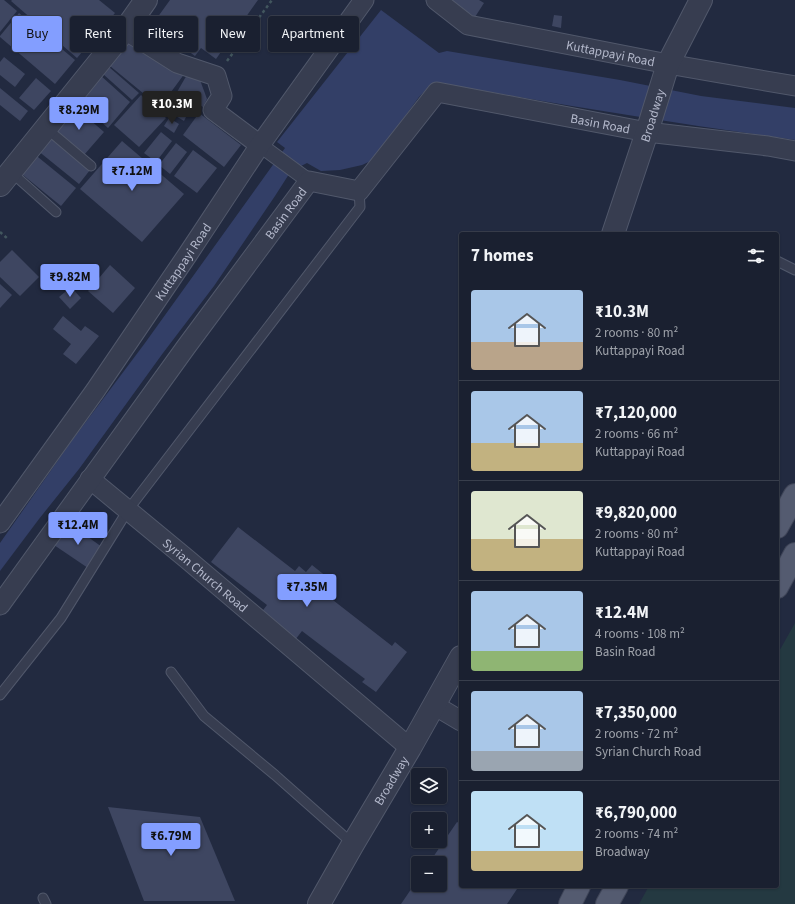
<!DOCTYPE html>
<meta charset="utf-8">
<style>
:root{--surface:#1a2030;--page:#232838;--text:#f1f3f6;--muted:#9fa3ab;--line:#383e4c;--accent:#839eff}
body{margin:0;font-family:"Source Sans 3",sans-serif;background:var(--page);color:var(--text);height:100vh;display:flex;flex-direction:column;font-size:15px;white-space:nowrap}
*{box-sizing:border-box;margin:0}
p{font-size:13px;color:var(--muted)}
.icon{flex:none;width:22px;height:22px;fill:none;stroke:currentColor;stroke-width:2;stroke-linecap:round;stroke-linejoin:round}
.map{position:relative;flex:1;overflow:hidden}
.sheet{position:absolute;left:459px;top:232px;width:320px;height:656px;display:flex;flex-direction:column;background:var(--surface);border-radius:4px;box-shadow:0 1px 3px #0004,0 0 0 1px var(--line)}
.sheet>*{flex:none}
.guide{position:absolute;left:12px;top:16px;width:380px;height:36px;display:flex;gap:8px}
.tools{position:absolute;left:411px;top:768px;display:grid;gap:8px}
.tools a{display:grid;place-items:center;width:36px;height:36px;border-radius:4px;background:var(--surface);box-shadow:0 1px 3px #0004,0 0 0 1px var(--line);font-size:20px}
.price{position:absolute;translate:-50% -34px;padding:0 9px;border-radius:4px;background:var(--accent);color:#111;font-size:13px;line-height:26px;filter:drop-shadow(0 1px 2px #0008)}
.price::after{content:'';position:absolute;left:50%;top:24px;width:12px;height:9px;margin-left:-6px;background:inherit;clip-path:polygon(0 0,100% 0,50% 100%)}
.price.on{background:#222;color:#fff}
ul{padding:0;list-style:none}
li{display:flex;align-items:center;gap:12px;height:100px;padding:0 12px}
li+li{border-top:1px solid var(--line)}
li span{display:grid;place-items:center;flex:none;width:112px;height:80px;border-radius:4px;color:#555}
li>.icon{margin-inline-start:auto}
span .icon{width:48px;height:48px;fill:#fffc;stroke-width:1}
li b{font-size:17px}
h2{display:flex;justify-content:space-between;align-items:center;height:48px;padding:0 12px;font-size:17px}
.tag{padding:0 14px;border-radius:4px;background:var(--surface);box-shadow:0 1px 3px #0004,0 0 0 1px var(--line);font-size:14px;line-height:36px}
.tag.on{background:var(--accent);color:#111}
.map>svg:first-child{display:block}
.green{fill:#243941}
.water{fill:#333f67}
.building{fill:#3e4661}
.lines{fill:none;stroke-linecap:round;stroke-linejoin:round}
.service-casing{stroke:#51586b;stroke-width:11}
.pedestrian-casing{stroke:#51586b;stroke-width:16}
.minor-casing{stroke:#51586b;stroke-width:21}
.tertiary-casing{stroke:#51586b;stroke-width:24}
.primary-casing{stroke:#404659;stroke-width:24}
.path{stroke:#42565e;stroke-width:2.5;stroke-dasharray:3 3;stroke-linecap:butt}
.service{stroke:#373d50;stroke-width:9}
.pedestrian{stroke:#373d50;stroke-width:14}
.minor{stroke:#373d50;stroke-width:19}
.tertiary{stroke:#373d50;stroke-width:22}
.primary{stroke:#545b70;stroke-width:22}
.labels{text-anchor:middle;stroke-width:3;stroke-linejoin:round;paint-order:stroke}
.street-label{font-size:13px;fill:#b3b8cb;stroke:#1b2235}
</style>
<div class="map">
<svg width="795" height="904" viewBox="0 0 795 904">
<rect width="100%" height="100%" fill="#222a40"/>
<path class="green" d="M795,623V904H639L649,886H777V655Z"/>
<path class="water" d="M381,10L439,53L447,51L620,80L701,96L795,108V140C674,123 554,104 434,82L419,97L373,160L362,165L340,170L321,171L307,163L291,171L275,196L214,286L163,353L79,469L39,519L0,571V543L73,439L145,343L285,148L277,142Z"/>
<g class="building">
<path d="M0,0H4L17,11L0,32Z"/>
<path d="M12,0H99L115,13L77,58L11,1Z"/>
<path d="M170,0H258L216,59L201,48L195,56L152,25Z"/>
<path d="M448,0H479L484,3L475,17Z"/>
<path d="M19,13L75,60L55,84L0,37V36Z"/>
<path d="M554,15L562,16L561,28L552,26Z"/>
<path d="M128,44L173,71L185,73L160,107L110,66Z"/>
<path d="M4,57L25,74L15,87L0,75V62Z"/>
<path d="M109,67L139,93L132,100L103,74Z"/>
<path d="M188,73L200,80L207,99L203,107L177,92Z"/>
<path d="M100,75L130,102L108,128L78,101Z"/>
<path d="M36,78L51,91L34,110L19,98Z"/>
<path d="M0,88L28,111L20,121L0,105Z"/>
<path d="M141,95L166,118L139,147L114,125Z"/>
<path d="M171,101L189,111L184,121L166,110Z"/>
<path d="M74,106L104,132L84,155L55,129Z"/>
<path d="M199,113L241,145L224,167L183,135Z"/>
<path d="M169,118L179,124L174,133L164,126Z"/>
<path d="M161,132L172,141L156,162L144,153Z"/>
<path d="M48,136L90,170L79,184L37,150Z"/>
<path d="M122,141L184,194L142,242L80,189Z"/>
<path d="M176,143L187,152L170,174L159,165Z"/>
<path d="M193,150L217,168L197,193L174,176Z"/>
<path d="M33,153L76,188L61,206L18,171Z"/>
<path d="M12,250L39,277L20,296L0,277V262Z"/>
<path d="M110,265L135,288L113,313L88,291Z"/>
<path d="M0,284L12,295L0,308Z"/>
<path d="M71,287L81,298L70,309L59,297Z"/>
<path d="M63,316L81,331L85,326L99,336L76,364L63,354L71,344L53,329Z"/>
<path d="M70,524L102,547L88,568L54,545Z"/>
<path d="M238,527L295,571L299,566L306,572L312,565L327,577L321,584L332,593L329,597L392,646L395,642L407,652L376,692L362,682L365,679L302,631L295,640L260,614L267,605L211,562Z"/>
<path d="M108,807L200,817L235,901H144Z"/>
<path d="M457,822L461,824V886H519L507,904H401L418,879V885H440V863H429Z"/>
</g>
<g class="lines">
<defs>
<g id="service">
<path d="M46,128L91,166"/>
<path d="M11,172L56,212"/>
<path d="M777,261L795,270"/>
<path d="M171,672L204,716L275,775L353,844"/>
<path d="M0,695L61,618L128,510L360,207L359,191"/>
<path d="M43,898L46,904"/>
</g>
<path id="pedestrian" d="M260,145L309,181"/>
<g id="minor">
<path id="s1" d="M436,0L468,25L668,64L795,86"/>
<path d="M125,30L177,63L216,76L222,96L213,110L260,145"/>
<path id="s2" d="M90,479L187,559L410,748"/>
<path id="s3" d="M0,523L95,391L188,254L260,145L364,0"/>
<path id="s4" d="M0,605L186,347L309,181L359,191L437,92L647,132L768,146L795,151"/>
<path d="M434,705L461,721"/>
</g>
<g id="tertiary">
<path d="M0,185L125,30L146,0"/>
<path id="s5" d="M613,234L647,132L668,64L701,0"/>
<path id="s6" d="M319,904L353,844L410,748L461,657"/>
</g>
<g id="primary">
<path d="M777,527L795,495"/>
<path d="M777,587L795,554"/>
<path d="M570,904L579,886"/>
<path d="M607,904L617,886"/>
</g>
</defs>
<use href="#service" class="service-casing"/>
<use href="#pedestrian" class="pedestrian-casing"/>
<use href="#minor" class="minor-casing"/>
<use href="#tertiary" class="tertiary-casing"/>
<use href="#primary" class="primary-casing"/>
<g class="path">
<path d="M227,61L272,0"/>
<path d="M0,232L8,239"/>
</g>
<use href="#service" class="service"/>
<use href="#pedestrian" class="pedestrian"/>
<use href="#minor" class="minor"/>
<use href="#tertiary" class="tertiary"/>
<use href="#primary" class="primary"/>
</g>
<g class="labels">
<g class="street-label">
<text dy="5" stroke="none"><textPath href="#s1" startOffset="186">Kuttappayi Road</textPath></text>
<text dy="5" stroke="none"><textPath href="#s5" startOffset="125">Broadway</textPath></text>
<text dy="5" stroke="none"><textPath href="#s4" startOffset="868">Basin Road</textPath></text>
<text dy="5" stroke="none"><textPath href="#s4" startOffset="485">Basin Road</textPath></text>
<text dy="5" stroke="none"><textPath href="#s3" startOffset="319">Kuttappayi Road</textPath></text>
<text dy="5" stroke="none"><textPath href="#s2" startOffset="150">Syrian Church Road</textPath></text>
<text dy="5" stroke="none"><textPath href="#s6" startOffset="143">Broadway</textPath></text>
</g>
</g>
</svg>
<div class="tools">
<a><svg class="icon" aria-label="layers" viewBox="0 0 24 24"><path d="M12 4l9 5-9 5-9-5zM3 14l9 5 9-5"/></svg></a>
<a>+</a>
<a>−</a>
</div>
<b class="price on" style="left:172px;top:125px">₹10.3M</b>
<b class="price" style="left:79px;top:131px">₹8.29M</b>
<b class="price" style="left:132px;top:192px">₹7.12M</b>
<b class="price" style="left:70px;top:298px">₹9.82M</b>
<b class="price" style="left:78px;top:546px">₹12.4M</b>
<b class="price" style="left:307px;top:608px">₹7.35M</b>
<b class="price" style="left:171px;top:857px">₹6.79M</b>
<div class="guide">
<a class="tag on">Buy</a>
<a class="tag">Rent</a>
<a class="tag">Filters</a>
<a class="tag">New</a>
<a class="tag">Apartment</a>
</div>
<section class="sheet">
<h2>7 homes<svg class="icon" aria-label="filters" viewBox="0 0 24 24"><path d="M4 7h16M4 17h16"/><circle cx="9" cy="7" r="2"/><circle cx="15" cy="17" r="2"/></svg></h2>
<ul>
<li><span style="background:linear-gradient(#a9c7e8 65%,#b9a48a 0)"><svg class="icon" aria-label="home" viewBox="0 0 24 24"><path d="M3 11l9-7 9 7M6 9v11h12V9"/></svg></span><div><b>₹10.3M</b><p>2 rooms · 80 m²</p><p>Kuttappayi Road</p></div></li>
<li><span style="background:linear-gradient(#a9c7e8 65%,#c2b280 0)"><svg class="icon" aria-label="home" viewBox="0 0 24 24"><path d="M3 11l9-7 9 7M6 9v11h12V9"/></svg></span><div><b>₹7,120,000</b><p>2 rooms · 66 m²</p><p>Kuttappayi Road</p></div></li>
<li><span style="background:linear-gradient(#dfe7d0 60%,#c2b280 0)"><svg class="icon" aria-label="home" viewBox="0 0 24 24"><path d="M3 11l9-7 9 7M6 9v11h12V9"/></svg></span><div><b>₹9,820,000</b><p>2 rooms · 80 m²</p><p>Kuttappayi Road</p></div></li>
<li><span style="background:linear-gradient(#a9c7e8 75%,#8fb573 0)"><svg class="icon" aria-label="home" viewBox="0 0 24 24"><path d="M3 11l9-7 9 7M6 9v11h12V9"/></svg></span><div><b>₹12.4M</b><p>4 rooms · 108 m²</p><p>Basin Road</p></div></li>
<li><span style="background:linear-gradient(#a9c7e8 75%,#9aa5b1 0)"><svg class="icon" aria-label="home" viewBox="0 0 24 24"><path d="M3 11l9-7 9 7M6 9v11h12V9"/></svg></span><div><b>₹7,350,000</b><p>2 rooms · 72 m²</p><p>Syrian Church Road</p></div></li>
<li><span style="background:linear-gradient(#bfe0f5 75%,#c2b280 0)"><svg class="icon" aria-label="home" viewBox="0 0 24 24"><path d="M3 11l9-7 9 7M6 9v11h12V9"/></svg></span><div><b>₹6,790,000</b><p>2 rooms · 74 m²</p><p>Broadway</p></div></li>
</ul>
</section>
</div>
